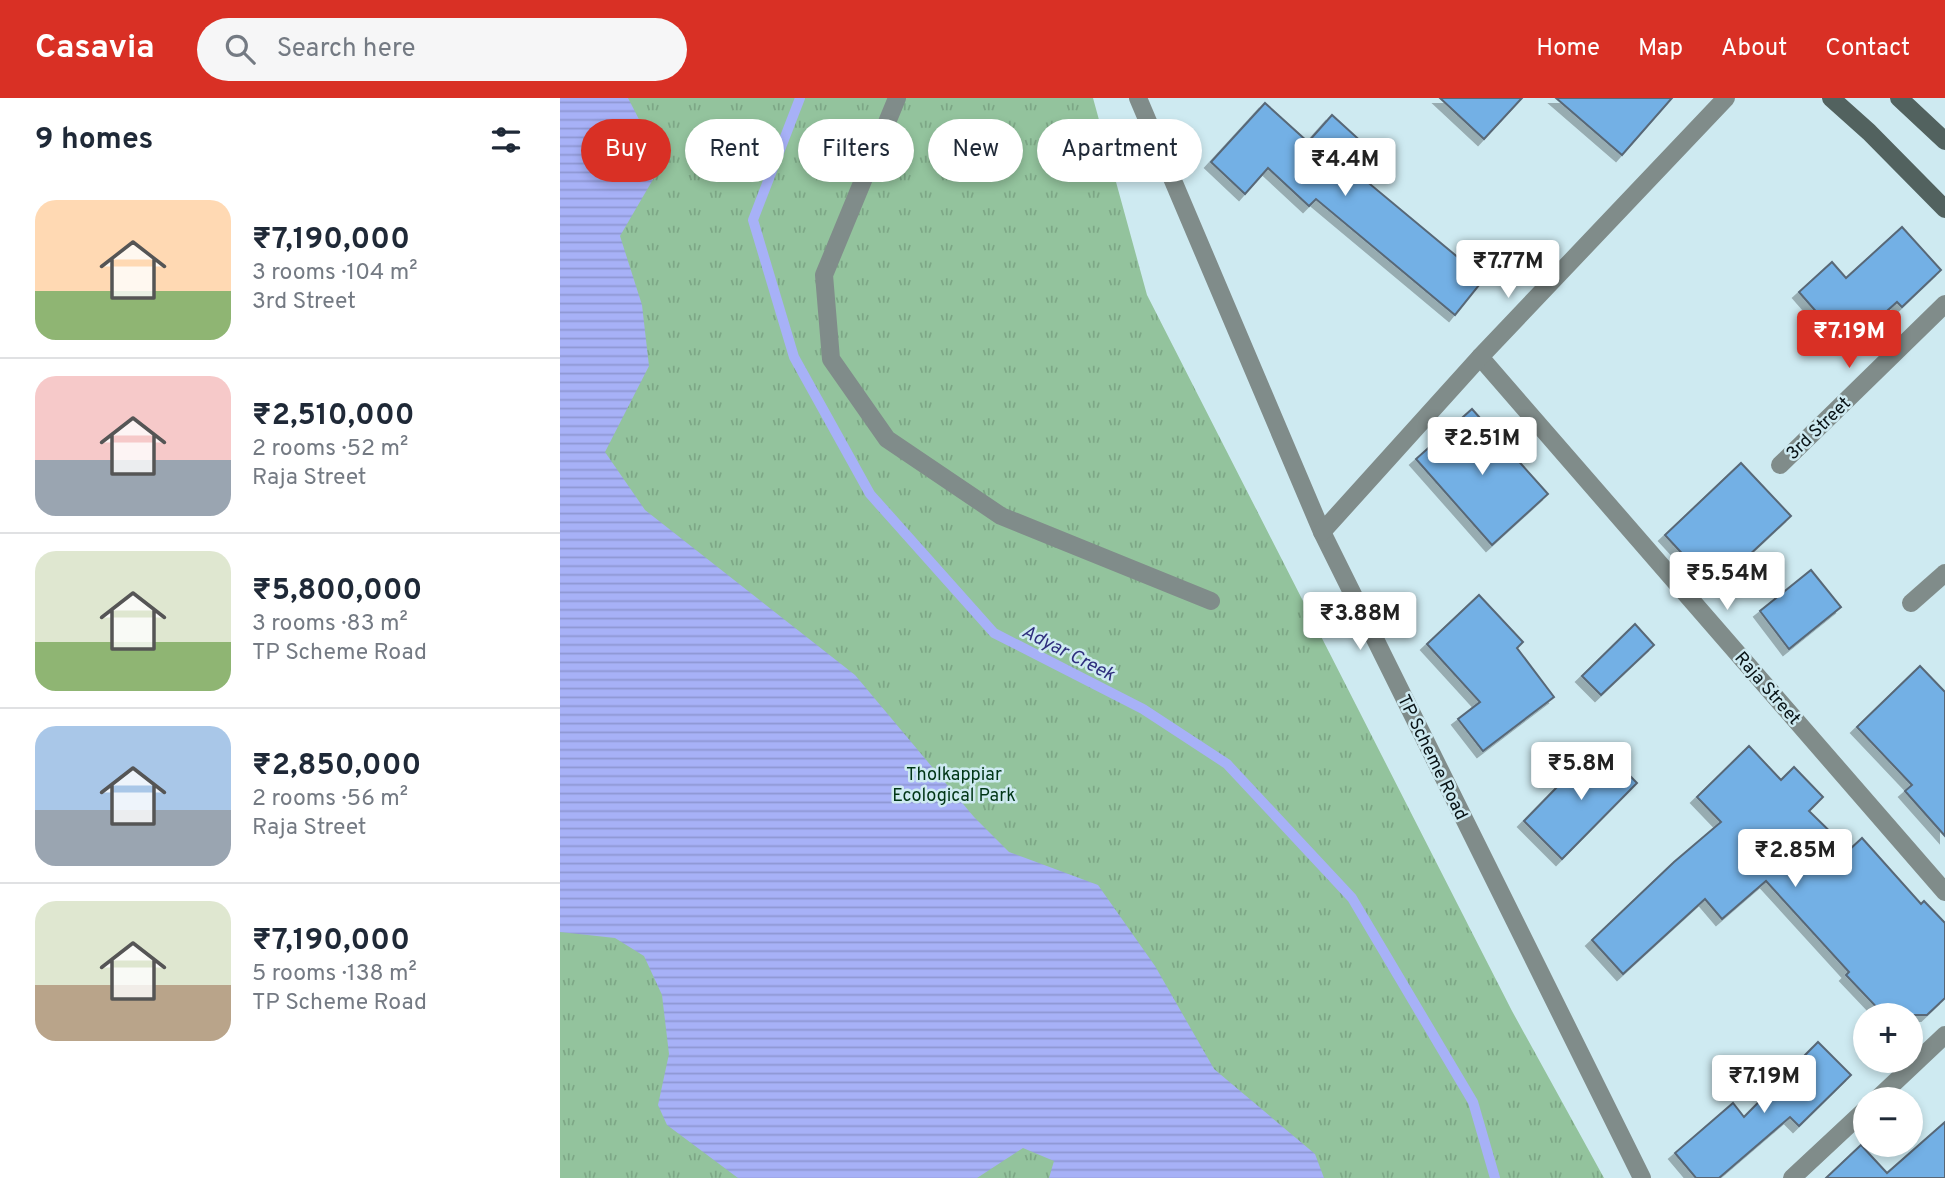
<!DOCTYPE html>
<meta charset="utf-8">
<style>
:root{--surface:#fff;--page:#f6f6f7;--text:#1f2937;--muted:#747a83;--line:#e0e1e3;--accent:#d93025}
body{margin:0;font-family:Overpass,sans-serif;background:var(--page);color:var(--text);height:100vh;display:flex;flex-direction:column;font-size:26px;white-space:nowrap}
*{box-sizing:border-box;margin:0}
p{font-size:23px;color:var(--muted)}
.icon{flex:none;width:38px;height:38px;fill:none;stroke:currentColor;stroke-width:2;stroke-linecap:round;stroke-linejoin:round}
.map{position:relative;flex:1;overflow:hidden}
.details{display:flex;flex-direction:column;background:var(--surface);width:560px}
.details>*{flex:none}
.banner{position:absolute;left:21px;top:21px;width:665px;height:63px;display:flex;gap:14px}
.buttons{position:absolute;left:1293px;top:905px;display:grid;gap:14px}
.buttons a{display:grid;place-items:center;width:70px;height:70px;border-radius:50%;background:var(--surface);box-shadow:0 4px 10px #0003;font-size:35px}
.price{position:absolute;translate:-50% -60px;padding:0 16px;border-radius:7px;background:#fff;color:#222;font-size:23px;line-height:46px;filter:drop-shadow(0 2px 4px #0008)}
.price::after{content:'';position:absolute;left:50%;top:42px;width:21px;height:16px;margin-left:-10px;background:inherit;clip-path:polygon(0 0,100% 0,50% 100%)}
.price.current{background:var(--accent);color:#fff}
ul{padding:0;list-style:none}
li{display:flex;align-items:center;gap:21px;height:175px;padding:0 35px}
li+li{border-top:2px solid var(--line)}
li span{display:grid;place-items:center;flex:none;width:196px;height:140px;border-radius:21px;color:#555}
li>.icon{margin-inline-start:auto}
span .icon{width:84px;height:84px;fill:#fffc;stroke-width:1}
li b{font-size:30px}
h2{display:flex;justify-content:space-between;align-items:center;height:84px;padding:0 35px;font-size:30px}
.tag{padding:0 24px;border-radius:32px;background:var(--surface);box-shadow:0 4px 10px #0003;font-size:24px;line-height:63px}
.tag.current{background:var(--accent);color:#fff}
header{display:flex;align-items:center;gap:42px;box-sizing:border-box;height:98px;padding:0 35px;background:var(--accent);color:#fff}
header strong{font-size:33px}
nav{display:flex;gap:38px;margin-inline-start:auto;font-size:24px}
.search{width:490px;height:63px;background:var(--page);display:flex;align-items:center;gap:18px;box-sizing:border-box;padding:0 24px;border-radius:38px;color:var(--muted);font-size:26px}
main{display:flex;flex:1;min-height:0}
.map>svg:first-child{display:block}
.grass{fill:url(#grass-tufts)}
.water{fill:url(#water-rules)}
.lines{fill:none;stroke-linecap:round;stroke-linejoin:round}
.stream{stroke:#a7b1f7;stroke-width:10}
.building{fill:#73b0e5;stroke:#586877;stroke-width:2;filter:url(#shadow)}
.pedestrian{stroke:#808c8a;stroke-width:18}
.minor{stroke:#808c8a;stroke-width:18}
.secondary{stroke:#52625f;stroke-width:18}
.labels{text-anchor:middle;stroke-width:5;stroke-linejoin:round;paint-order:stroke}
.street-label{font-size:18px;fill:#091316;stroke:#ceeaf1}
.park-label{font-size:18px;fill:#013616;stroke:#ceeaf1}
.water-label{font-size:19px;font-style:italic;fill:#2e2e7d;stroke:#ceeaf1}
</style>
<header>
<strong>Casavia</strong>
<div class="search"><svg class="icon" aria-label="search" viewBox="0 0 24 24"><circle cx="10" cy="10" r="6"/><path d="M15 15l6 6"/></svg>Search here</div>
<nav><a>Home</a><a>Map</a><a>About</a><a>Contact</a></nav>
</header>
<main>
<section class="details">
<h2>9 homes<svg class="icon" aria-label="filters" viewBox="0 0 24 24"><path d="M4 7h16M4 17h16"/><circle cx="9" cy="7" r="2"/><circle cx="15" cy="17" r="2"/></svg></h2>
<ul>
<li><span style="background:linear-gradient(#ffd9b3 65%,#8fb573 0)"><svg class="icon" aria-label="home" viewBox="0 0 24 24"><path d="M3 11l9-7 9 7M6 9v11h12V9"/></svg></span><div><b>₹7,190,000</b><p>3 rooms · 104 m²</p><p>3rd Street</p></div></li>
<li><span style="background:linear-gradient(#f6c9c9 60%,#9aa5b1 0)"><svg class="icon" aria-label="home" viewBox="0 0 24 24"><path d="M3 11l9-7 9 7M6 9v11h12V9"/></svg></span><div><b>₹2,510,000</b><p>2 rooms · 52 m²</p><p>Raja Street</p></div></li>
<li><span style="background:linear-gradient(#dfe7d0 65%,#8fb573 0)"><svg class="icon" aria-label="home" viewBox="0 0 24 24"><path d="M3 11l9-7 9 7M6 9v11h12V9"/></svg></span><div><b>₹5,800,000</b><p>3 rooms · 83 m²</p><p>TP Scheme Road</p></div></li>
<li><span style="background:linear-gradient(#a9c7e8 60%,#9aa5b1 0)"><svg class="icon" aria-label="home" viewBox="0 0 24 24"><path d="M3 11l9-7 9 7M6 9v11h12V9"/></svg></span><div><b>₹2,850,000</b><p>2 rooms · 56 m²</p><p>Raja Street</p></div></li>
<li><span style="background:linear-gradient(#dfe7d0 60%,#b9a48a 0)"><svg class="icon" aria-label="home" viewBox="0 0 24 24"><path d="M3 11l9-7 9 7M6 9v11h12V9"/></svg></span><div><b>₹7,190,000</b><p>5 rooms · 138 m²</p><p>TP Scheme Road</p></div></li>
</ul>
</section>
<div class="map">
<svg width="1385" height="1080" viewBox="0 0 1385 1080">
<defs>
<pattern id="grass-tufts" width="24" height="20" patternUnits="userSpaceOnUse" patternTransform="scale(1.75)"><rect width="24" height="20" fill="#93c39d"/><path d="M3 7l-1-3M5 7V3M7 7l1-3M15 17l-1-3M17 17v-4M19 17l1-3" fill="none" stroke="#7da786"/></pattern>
<pattern id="water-rules" width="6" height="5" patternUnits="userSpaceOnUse" patternTransform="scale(1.75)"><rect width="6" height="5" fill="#a7b1f7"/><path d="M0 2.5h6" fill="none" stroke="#8e97d3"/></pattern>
<filter id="shadow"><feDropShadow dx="-6" dy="6" stdDeviation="0" flood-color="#0004"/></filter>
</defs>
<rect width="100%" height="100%" fill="#ceeaf1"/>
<path class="grass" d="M0,0H533L587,197L952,913L1044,1080H0Z"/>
<path class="water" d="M0,0H68L102,66L60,138L82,207L89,268L45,354L85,412L295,577L414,719L449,754L538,787L595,868L654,971L755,1056L764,1080H489L494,1063L463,1050L417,1080H178L107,1027L98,1007L109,956L102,897L84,858L55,840L0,834Z"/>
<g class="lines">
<path class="stream" d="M240,0L193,122L234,259L310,396L434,535L583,611L667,666L792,800L913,1004L935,1080"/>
</g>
<g class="building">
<path d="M880,0H962L924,41Z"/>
<path d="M996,0H1112L1062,57Z"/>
<path d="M705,5L748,44L772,17L805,47L787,67L924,181L895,217L756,101L749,108L708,70L685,96L651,64Z"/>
<path d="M1342,129L1381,172L1342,209L1337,204L1287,249L1239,194L1272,164L1286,180Z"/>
<path d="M912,311L988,396L932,447L856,361Z"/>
<path d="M1181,365L1231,418L1154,490L1105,437Z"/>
<path d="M1251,472L1281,509L1229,551L1200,513Z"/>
<path d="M919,497L963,544L957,550L994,599L923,653L898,621L920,604L867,546Z"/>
<path d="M1075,526L1094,547L1041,597L1022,578Z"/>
<path d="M1360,568L1385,594V738L1345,693L1352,687L1297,629Z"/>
<path d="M1039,646L1077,685L1002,761L964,723Z"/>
<path d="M1189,648L1221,682L1234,669L1263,699L1249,713L1289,752L1302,740L1361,806L1364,803L1385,825V900L1367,917H1324L1286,877L1289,874L1206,783L1162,821L1145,801L1063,876L1032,842L1114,764L1161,724L1137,699Z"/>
<path d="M1258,944L1291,977L1239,1028L1230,1019L1159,1080H1136L1115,1055L1173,1005L1184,1019Z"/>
<path d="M1385,1024V1080H1266L1301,1047L1327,1075Z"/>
</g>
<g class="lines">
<path class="pedestrian" d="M337,0L264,177L271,261L327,341L441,418L651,503"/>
<g class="minor">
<path d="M578,0L762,434L1082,1080"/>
<path d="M920,259L1385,794"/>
<path d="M1220,367L1385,206"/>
<path d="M762,434L920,259L1166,0"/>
<path d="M1351,505L1385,475"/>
<path d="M1317,1001L1385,937"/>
<path d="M1232,1080L1306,1011"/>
</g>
<g class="secondary">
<path d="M1271,0L1309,34L1385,111"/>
<path d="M1339,0L1385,43"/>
</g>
</g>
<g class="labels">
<g class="street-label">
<text transform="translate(1258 330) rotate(-44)" y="6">3rd Street</text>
<text transform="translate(1208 590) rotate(49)" y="6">Raja Street</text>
<text transform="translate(873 659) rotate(64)" y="6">TP Scheme Road</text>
</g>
<g class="park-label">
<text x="394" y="682">Tholkappiar<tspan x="394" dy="21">Ecological Park</tspan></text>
</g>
<g class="water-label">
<text transform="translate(509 554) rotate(27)" y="7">Adyar Creek</text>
</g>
</g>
</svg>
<div class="buttons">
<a>+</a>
<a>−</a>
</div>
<b class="price" style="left:785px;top:100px">₹4.4M</b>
<b class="price" style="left:948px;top:202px">₹7.77M</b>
<b class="price current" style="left:1289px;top:272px">₹7.19M</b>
<b class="price" style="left:922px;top:379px">₹2.51M</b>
<b class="price" style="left:1167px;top:514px">₹5.54M</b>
<b class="price" style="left:800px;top:554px">₹3.88M</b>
<b class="price" style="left:1021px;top:704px">₹5.8M</b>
<b class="price" style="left:1235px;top:791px">₹2.85M</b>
<b class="price" style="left:1204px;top:1017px">₹7.19M</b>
<div class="banner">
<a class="tag current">Buy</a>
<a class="tag">Rent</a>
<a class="tag">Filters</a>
<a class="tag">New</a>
<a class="tag">Apartment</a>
</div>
</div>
</main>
